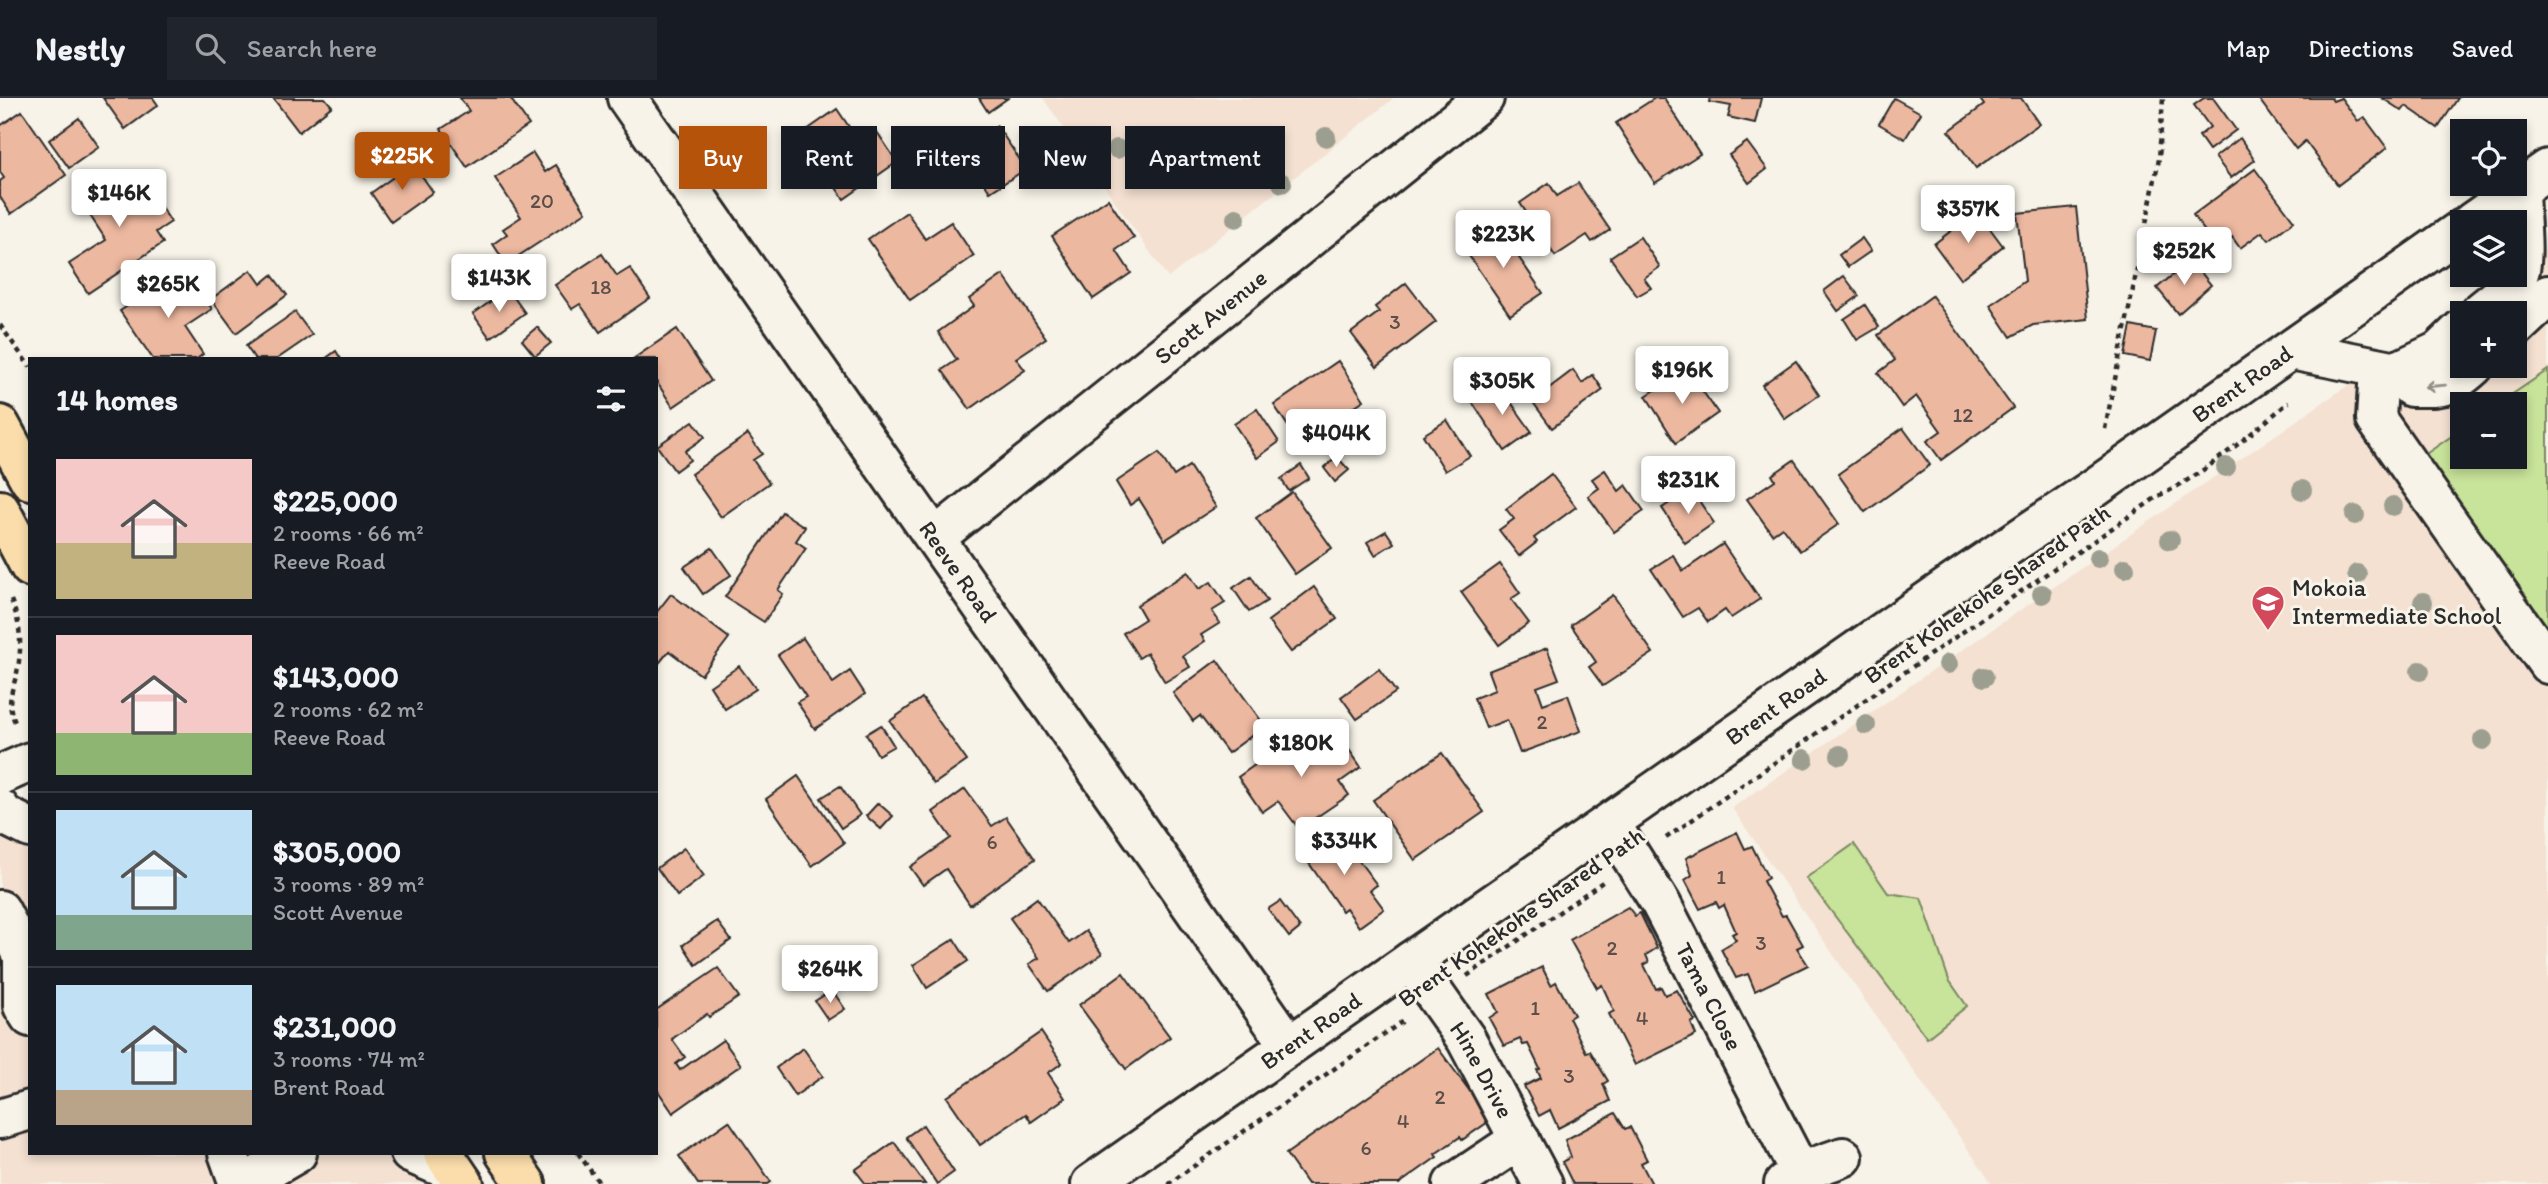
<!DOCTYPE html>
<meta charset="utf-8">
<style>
:root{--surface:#171b24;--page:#20242c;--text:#f1f3f6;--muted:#9ea1a6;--line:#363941;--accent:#b45309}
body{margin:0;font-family:Itim,sans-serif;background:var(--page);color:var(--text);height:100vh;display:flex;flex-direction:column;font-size:26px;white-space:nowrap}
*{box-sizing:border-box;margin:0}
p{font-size:23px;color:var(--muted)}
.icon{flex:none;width:38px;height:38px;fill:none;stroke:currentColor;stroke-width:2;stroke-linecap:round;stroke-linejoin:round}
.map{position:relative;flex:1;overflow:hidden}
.panel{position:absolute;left:28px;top:259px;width:630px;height:798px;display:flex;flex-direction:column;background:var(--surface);border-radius:0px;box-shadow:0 4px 10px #0003}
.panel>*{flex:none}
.top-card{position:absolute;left:679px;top:28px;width:665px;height:63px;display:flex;gap:14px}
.buttons{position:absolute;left:2450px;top:21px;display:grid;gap:14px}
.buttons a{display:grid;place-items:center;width:77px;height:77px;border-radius:0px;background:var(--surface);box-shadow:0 4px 10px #0003;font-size:35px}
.price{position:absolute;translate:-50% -60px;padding:0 16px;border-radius:7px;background:#fff;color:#222;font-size:23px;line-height:46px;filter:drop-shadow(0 2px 4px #0008)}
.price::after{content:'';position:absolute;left:50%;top:42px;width:21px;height:16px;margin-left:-10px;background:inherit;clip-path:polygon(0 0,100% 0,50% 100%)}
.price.active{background:var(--accent);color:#fff}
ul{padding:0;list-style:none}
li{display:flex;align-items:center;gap:21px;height:175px;padding:0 28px}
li+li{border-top:2px solid var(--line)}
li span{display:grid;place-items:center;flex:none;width:196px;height:140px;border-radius:0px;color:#555}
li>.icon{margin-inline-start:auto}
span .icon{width:84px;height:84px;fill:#fffc;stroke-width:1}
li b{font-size:30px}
h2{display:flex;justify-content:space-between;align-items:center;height:84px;padding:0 28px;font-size:30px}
.pill{padding:0 24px;border-radius:0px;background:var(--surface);box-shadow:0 4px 10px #0003;font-size:24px;line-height:63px}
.pill.active{background:var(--accent);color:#fff}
header{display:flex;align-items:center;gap:42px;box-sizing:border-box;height:98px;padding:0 35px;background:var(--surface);border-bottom:2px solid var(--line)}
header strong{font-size:33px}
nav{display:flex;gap:38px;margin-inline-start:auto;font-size:24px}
.search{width:490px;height:63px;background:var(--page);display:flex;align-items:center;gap:18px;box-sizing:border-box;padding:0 24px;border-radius:0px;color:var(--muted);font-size:26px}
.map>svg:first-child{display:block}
.built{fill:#f4e1d2;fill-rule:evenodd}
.green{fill:#c8e39a;stroke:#7a8762;stroke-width:2}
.building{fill:#edb8a0;stroke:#2b2b2b;stroke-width:2}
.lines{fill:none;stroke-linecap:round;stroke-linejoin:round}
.minor-casing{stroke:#2b2b2b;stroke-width:44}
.highway-casing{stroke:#2b2b2b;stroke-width:44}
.path{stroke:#2b2b2b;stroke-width:4.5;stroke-dasharray:5 5;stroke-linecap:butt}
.minor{stroke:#f7f3e8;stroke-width:38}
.highway{stroke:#faddab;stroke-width:38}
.tree{fill:#9c9e8f}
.oneway{stroke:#918f8a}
.labels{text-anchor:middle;stroke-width:6;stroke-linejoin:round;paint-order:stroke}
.number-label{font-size:21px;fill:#5c4e48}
.street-label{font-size:24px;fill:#2b2b2b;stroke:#f7f3e8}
.poi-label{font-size:24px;fill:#2b2b2b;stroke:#f7f3e8;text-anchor:start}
</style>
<header>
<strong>Nestly</strong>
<div class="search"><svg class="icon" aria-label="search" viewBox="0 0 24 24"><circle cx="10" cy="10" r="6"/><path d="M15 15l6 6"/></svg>Search here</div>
<nav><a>Map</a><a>Directions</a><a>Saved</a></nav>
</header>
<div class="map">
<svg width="2548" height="1086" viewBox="0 0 2548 1086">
<rect width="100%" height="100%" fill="#f7f3e8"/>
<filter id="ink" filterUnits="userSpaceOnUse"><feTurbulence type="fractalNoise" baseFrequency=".0143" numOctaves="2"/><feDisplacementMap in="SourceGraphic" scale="14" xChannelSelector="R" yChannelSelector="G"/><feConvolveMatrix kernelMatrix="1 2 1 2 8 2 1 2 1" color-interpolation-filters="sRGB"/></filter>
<g filter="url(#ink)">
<g class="built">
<path d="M1043,0H1394L1168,180Z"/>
<path d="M2548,150V1086H1992L1732,710ZM2462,215H2515V268H2462ZM2462,306H2515V359H2462Z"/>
<path d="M30,731V1055H401L422,1086H0V739Z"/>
</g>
<g class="green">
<path d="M2548,272V547L2420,360L2462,331V359H2515V306H2498Z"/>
<path d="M1854,746L1888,795L1921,800L1949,882L1967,908L1927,940L1806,780Z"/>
</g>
<g class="building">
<path d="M103,0H153L158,7L125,31Z"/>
<path d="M273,0H325L332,8L299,34Z"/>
<path d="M460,0H510L529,27L467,69L441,31L469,13Z"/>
<path d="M979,0H1008L988,14Z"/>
<path d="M1655,0H1664L1700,56L1655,85L1616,25Z"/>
<path d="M1710,0H1761L1755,25L1728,19L1731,8L1709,4Z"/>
<path d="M1894,0L1921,15L1905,41L1879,26Z"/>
<path d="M1979,0H2021L2039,26L1976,70L1949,33L1984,7Z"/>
<path d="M2204,0H2213L2236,32L2209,52L2199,38L2210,29L2194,7Z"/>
<path d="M2258,0H2331L2333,3L2341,0L2358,23L2364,19L2387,50L2338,87L2305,43L2296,51Z"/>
<path d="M2382,0H2458L2438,30L2406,8L2402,13Z"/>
<path d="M837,11L860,45L877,34L897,64L844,101L822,70L814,76L797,51L813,41L807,32Z"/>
<path d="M22,13L66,77L11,116L0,99V83L4,80L0,74V28Z"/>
<path d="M79,20L99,49L69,70L49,42Z"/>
<path d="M997,28L1026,71L990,94L962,51Z"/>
<path d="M2240,40L2255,62L2231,80L2215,59Z"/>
<path d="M1747,44L1767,71L1749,85L1729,57Z"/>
<path d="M533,55L545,74L556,67L586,114L506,166L493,146L507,136L503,131L521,119L495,80Z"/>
<path d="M413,65L433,94L391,124L371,95Z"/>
<path d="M2255,71L2294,123L2269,142L2262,134L2240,150L2232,139L2217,150L2193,117Z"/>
<path d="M115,74L127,93L143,82L171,124L156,134L163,145L88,195L69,166L106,142L78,99Z"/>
<path d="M1549,85L1557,98L1578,85L1610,132L1592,144L1587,137L1555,158L1520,105Z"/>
<path d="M1108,101L1134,140L1116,152L1131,175L1093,201L1052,138Z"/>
<path d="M2076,109L2088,221L2033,227L2011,239L1990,207L2025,183L2017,115Z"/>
<path d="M1977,113L2003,148L1960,181L1934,146Z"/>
<path d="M907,114L925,141L951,124L974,158L910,202L868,141Z"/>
<path d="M1496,126L1543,195L1510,217L1463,149Z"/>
<path d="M1640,139L1660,169L1644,180L1651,190L1637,198L1610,159Z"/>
<path d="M1862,140L1871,153L1848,169L1839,157Z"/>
<path d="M602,156L617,178L630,170L650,200L600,234L580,206L572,211L555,187Z"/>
<path d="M2191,162L2211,187L2178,216L2157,190Z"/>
<path d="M251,172L261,186L272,177L287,197L236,235L211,201Z"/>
<path d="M187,175L212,211L185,229L203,256L197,261H153L120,213L156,189L160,194Z"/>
<path d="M1003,177L1046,240L1016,260L1025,272L970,311L942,272L957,262L938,234L974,208L969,201Z"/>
<path d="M1844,178L1859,198L1838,213L1824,193Z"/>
<path d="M1406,185L1436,224L1377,269L1351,235L1379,214L1375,209Z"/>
<path d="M508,191L525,215L490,240L473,216Z"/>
<path d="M1932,198L2013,310L1941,362L1927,343L1941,333L1916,298L1902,309L1878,275L1895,262L1878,237Z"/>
<path d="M1865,207L1879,229L1857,242L1844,221Z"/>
<path d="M295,214L312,237L277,261H255L246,248Z"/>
<path d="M2131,228L2156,233L2150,263L2125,258Z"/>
<path d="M537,229L551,245L535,258L522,242Z"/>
<path d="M677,231L711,283L673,309L656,283V261H633Z"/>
<path d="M336,253L341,261H325Z"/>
<path d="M1338,263L1364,302L1305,341L1294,324L1288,328L1274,307Z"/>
<path d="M1796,263L1819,297L1785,321L1762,287Z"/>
<path d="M1687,271L1718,315L1676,345L1646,298Z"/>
<path d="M1573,272L1582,285L1593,277L1603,292L1552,330L1532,303Z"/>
<path d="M1498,286L1532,334L1505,353L1472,304Z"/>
<path d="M1257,311L1279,344L1257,360L1234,326Z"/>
<path d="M1447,322L1470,358L1445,373L1423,337Z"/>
<path d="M693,323L705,339L685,353L690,362L675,373L657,348Z"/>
<path d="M1903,330L1930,367L1865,414L1838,376Z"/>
<path d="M748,336L762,356L753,362L769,385L721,419L691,376Z"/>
<path d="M1159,355L1174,378L1189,368L1216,409L1165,442L1139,401L1130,407L1116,384Z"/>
<path d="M1337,359L1349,372L1335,384L1324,370Z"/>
<path d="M1794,362L1839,426L1800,453L1782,429L1772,436L1747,401L1775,382L1772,377Z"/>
<path d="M1301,367L1309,380L1289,393L1281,381Z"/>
<path d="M1605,372L1619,393L1626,387L1644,413L1614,434L1588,398L1599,390L1592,381Z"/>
<path d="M1551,376L1576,409L1534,440L1537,444L1519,458L1499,432L1514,421L1506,411Z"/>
<path d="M1691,391L1714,425L1685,445L1662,410Z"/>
<path d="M1292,394L1332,450L1295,476L1256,420Z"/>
<path d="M782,414L805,429L796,443L806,450L778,492L783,496L764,524L725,499Z"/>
<path d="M1386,433L1394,445L1375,457L1367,444Z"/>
<path d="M1723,446L1760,501L1731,520L1725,512L1708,524L1698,510L1683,519L1651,471L1673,457L1683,473Z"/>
<path d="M712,450L731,477L703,496L684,469Z"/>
<path d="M1500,466L1520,495L1511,501L1529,525L1499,547L1461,494Z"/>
<path d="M1188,474L1199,491L1211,484L1225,505L1212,513L1220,525L1201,537L1205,543L1183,558L1190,569L1165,584L1147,555L1139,560L1123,535L1145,521L1137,507Z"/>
<path d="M1251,478L1267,503L1249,514L1233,490Z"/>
<path d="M1314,489L1337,521L1291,554L1268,523Z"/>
<path d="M671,496L729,540L701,577L669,553L656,569V515Z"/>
<path d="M1613,497L1653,555L1603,588L1589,569L1596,564L1571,527Z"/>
<path d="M803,540L833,585L850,573L865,596L815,631L797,604L806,599L778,557Z"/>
<path d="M1547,550L1559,581L1537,589L1543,606L1568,597L1581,633L1520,655L1507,622L1486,630L1474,600L1495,592L1488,573Z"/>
<path d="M1217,562L1265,628L1228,655L1200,618L1193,623L1173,595Z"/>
<path d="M739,568L756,591L725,611L710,588Z"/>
<path d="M1379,571L1396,594L1357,621L1341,599Z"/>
<path d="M922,600L967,663L934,686L890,623Z"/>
<path d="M881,627L894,648L878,657L866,636Z"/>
<path d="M1301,634L1319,660L1343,643L1361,669L1340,684L1349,697L1299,731L1278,703L1262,714L1238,679Z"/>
<path d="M1442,655L1484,714L1415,762L1373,702Z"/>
<path d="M798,678L844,745L812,768L766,701Z"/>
<path d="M840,688L860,717L841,730L821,700Z"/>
<path d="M965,691L992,728L1006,719L1035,761L970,807L946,771L923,787L910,769L951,740L933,714Z"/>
<path d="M878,705L893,718L881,731L866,718Z"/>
<path d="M1335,731L1377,787L1370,792L1384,811L1359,829L1346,810L1342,813L1302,755Z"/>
<path d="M1737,734L1745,751L1752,748L1768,780L1763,783L1782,818L1786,817L1803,847L1797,850L1808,867L1755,893L1748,876L1736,880L1721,851L1736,842L1732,836L1736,834L1724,807L1719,810L1716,804L1700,811L1685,782L1692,777L1686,760Z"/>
<path d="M684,750L704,778L677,798L657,770Z"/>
<path d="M1037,800L1069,845L1086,833L1102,856L1048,893L1029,866L1039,860L1010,820Z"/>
<path d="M1280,803L1300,830L1289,839L1268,811Z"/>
<path d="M1628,809L1635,818L1640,815L1657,850L1646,857L1649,864L1644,867L1656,891L1661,889L1665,897L1677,892L1695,923L1691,925L1696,937L1635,967L1609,916L1614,913L1602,887L1597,890L1570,842Z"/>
<path d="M717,823L731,842L696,867L683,847Z"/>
<path d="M954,841L968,863L927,890L913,867Z"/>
<path d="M1542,869L1551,887L1556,884L1574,917L1569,920L1586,954L1590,953L1608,983L1603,986L1610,1003L1558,1030L1550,1012L1539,1018L1524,988L1541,980L1537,972L1540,971L1528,946L1523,947L1520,941L1504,948L1489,920L1498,914L1489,896Z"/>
<path d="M718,870L739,899L709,919L707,916L672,941L685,959L676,966L680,972L723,942L741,967L673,1015L656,990V912Z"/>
<path d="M1123,875L1170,939L1126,971L1079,907Z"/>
<path d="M832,892L845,911L828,922L815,903Z"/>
<path d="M1041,934L1062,965L1048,975L1065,1000L1031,1024L1026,1016L980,1047L947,999Z"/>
<path d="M803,950L823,978L795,998L776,970Z"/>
<path d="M1438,950L1491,1022L1462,1042L1460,1039L1435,1056L1437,1059L1399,1086H1307L1286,1056Z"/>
<path d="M1615,1015L1625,1031L1630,1029L1647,1062L1641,1065L1652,1086H1573L1562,1064L1571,1059L1565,1042Z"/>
<path d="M729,1023L771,1084L768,1086H698L679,1058Z"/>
<path d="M923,1027L954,1074L937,1086L906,1039Z"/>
<path d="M894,1044L925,1086H866L855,1072Z"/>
</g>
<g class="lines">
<defs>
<g id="minor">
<path id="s1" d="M627,0L1289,947"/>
<path d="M2472,124L2548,71"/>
<path d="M2479,215C2491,204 2513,191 2519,175C2525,159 2519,111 2519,91"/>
<path d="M2515,230L2546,201L2548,197"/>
<path d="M2291,252L2397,273L2439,253L2462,231"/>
<path d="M2379,270L2376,321L2548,566"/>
<path d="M2397,273L2411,289C2444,289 2449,291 2474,268"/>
<path id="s2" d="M936,439L1484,0"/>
<path d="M0,677L30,664"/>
<path d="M0,711L2,716L30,730"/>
<path id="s3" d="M1610,725L1661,806L1800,1074"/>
<path d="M0,812L23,857V908L30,919"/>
<path id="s4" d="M1411,863L1466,941L1543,1086"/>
<path d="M0,1021L30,1012"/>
<path d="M228,1055L239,1086"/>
<path d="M410,1055L456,1075"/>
<path d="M244,1086L297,1055"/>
<path id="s5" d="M1091,1086L1955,484L2093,391L2462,131"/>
<path d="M1453,1086L1520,1041"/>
<path d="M1784,1086L1800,1074L1843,1059"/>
</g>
<g id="highway">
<path d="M0,327L30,382"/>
<path d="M0,412L30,469"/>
<path d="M443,1055L464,1086"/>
<path d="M505,1055L526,1086"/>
</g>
</defs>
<use href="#minor" class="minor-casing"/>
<use href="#highway" class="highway-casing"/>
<g class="path">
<path d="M0,227L30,269"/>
<path d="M2105,331L2159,61L2163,0"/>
<path d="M11,502C19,522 22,541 19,563C16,591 2,600 17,628"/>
<path d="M1666,740L2157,399C2205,376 2248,338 2289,304"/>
<path d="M1467,878L1604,783"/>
<path d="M578,1055L600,1086"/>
<path d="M1168,1086L1406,921"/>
</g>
<use href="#minor" class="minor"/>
<use href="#highway" class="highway"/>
</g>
<g class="tree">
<circle cx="1326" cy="39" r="10"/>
<circle cx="1117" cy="51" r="10"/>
<circle cx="1282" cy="85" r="10"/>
<circle cx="1236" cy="120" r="10"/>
<circle cx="2226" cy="369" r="10"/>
<circle cx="2302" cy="392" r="10"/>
<circle cx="2393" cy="408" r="10"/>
<circle cx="2355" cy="417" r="10"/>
<circle cx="2170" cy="442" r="10"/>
<circle cx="2098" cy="460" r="10"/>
<circle cx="2125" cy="470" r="10"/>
<circle cx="2357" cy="476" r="10"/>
<circle cx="2042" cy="496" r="10"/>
<circle cx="2423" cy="504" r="10"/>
<circle cx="1948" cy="566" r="10"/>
<circle cx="2420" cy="573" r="10"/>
<circle cx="1984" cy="579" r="10"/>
<circle cx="1866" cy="627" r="10"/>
<circle cx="2483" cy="642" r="10"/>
<circle cx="1840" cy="657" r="10"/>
<circle cx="1804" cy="661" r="10"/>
</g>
<defs><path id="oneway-shaft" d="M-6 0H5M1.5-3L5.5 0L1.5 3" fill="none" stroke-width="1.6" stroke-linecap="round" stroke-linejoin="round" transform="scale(1.75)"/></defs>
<use class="oneway" href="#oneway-shaft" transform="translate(2435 288) rotate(175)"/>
</g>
<defs>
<symbol id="school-pin" viewBox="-11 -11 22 30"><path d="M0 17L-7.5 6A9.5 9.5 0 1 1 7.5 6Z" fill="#d1495b" stroke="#f7f3e8"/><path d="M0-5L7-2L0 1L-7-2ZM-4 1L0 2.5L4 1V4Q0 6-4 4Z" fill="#fff"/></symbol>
</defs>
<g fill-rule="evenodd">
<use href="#school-pin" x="2249" y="485" width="38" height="52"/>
</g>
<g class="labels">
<g class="number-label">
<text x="542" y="110">20</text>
<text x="601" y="196">18</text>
<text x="1395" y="231">3</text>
<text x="1963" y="324">12</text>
<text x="1542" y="631">2</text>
<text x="992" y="751">6</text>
<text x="1721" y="786">1</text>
<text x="1761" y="852">3</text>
<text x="1612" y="857">2</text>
<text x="1535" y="917">1</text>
<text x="1642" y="927">4</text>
<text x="1569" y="985">3</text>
<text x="1440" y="1006">2</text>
<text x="1403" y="1030">4</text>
<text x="1366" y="1057">6</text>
</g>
<g class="street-label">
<text dy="8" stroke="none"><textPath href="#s2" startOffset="352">Scott Avenue</textPath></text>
<text dy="8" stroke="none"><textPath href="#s5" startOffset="1402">Brent Road</textPath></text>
<text dy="8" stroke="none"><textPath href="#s1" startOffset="578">Reeve Road</textPath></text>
<text transform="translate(1987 496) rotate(-35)" y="8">Brent Kohekohe Shared Path</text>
<text dy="8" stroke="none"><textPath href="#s5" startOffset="835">Brent Road</textPath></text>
<text transform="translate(1521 819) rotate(-35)" y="8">Brent Kohekohe Shared Path</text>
<text dy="8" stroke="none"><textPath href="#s3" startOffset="200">Tama Close</textPath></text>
<text dy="8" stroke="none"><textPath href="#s5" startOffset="268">Brent Road</textPath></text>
<text dy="8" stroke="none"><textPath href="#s4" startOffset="130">Hine Drive</textPath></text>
</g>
<g class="poi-label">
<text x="2292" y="498">Mokoia<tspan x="2292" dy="28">Intermediate School</tspan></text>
</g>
</g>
</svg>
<div class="buttons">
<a><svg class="icon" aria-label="locate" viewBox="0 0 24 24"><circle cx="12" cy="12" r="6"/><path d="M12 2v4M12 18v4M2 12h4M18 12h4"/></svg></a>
<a><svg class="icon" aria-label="layers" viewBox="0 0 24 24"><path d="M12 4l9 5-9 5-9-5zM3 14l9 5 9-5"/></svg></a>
<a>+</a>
<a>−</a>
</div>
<b class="price active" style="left:402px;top:94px">$225K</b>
<b class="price" style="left:119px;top:131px">$146K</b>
<b class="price" style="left:1968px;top:147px">$357K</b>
<b class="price" style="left:1503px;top:172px">$223K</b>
<b class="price" style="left:2184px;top:189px">$252K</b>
<b class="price" style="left:499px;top:216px">$143K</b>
<b class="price" style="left:168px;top:222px">$265K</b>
<b class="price" style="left:1682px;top:308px">$196K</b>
<b class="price" style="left:1502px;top:319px">$305K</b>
<b class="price" style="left:1336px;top:371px">$404K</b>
<b class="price" style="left:1688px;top:418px">$231K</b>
<b class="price" style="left:1301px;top:681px">$180K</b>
<b class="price" style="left:1344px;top:779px">$334K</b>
<b class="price" style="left:830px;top:907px">$264K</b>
<div class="top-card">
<a class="pill active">Buy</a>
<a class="pill">Rent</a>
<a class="pill">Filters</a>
<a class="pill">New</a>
<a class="pill">Apartment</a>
</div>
<section class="panel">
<h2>14 homes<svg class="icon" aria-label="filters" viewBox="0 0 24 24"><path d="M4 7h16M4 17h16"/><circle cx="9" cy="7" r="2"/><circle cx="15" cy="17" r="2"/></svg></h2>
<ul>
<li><span style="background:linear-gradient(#f6c9c9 60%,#c2b280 0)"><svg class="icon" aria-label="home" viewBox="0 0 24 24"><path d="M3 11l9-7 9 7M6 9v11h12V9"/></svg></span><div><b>$225,000</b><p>2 rooms · 66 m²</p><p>Reeve Road</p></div></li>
<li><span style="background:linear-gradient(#f6c9c9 70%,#8fb573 0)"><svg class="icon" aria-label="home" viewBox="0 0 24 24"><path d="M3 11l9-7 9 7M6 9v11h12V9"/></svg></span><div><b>$143,000</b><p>2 rooms · 62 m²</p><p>Reeve Road</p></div></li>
<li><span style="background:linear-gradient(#bfe0f5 75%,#7fa58c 0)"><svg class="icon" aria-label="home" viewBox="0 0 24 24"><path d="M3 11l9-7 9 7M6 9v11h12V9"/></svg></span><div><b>$305,000</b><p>3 rooms · 89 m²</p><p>Scott Avenue</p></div></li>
<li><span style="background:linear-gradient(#bfe0f5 75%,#b9a48a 0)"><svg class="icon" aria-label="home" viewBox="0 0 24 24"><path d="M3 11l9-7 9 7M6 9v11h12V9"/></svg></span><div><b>$231,000</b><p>3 rooms · 74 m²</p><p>Brent Road</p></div></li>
</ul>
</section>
</div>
